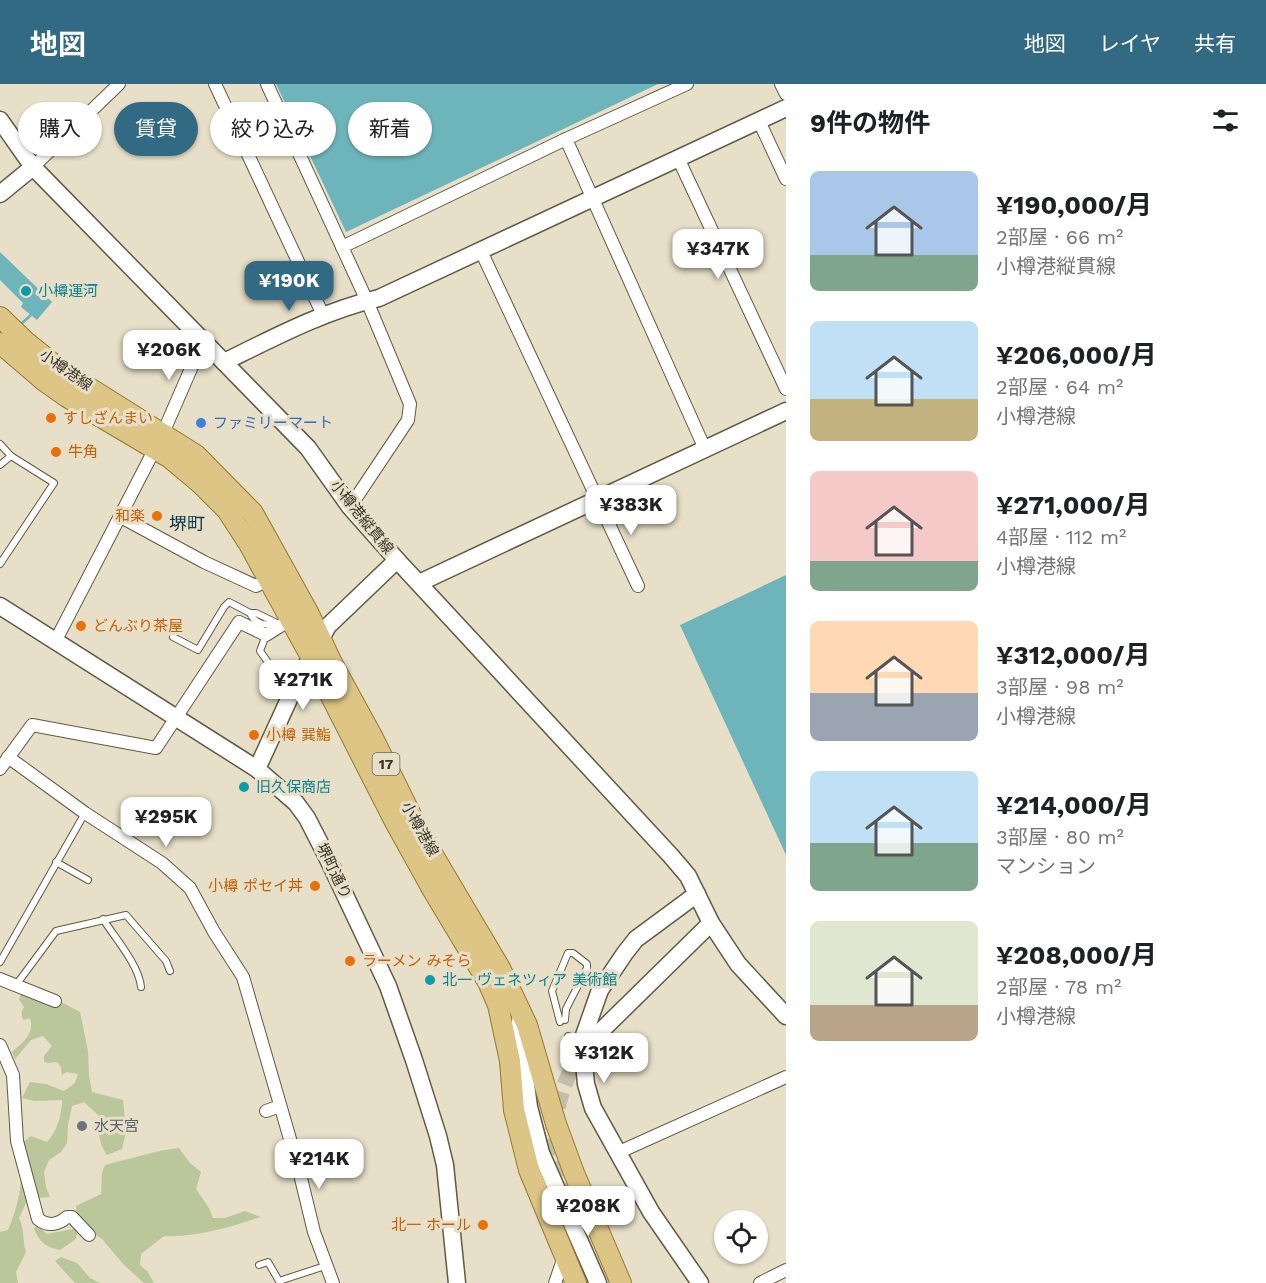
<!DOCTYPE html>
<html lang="ja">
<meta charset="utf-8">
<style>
:root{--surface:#fff;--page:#f6f6f6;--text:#202124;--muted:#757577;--accent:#326a84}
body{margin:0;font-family:"Work Sans","Noto Sans JP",sans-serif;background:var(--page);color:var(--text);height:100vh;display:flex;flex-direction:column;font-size:22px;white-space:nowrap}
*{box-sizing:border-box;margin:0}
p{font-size:20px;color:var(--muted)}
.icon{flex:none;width:33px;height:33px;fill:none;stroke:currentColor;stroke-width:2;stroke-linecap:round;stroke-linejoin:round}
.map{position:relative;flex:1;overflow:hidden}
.sheet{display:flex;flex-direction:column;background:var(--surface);width:480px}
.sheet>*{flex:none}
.banner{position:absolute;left:18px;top:18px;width:570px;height:54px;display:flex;gap:12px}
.controls{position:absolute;left:714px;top:1126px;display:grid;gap:12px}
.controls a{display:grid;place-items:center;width:54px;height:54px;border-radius:50%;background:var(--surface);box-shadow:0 2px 4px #0004;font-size:30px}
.price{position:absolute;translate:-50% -51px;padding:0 14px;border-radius:12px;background:#fff;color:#222;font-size:20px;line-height:39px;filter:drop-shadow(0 2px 3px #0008)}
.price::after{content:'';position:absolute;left:50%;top:36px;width:18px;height:14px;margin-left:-9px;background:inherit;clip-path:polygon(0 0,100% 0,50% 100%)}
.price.selected{background:var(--accent);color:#fff}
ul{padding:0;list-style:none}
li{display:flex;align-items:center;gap:18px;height:150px;padding:0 24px}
li span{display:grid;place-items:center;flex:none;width:168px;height:120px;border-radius:9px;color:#555}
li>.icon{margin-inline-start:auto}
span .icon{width:72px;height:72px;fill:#fffc;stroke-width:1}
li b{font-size:26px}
h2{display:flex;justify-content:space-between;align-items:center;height:72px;padding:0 24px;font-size:26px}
.tag{padding:0 21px;border-radius:27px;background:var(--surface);box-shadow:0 2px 4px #0004;font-size:21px;line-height:54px}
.tag.selected{background:var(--accent);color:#fff}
header{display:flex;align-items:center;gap:36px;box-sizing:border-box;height:84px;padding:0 30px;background:var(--accent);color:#fff}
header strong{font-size:28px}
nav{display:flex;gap:33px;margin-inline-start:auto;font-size:21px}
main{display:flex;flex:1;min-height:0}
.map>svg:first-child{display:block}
.green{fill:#b9c79b}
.water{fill:#6db5ba}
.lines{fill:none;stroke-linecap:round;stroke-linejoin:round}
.stream{stroke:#6db5ba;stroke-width:3}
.tertiary-tunnel{stroke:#c4bda8;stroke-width:16;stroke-dasharray:16 8;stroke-linecap:butt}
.service-casing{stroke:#615a45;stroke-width:8}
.minor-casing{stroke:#615a45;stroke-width:14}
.tertiary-casing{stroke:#615a45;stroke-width:19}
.primary-casing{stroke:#937a30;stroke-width:22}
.service{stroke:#fff;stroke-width:6}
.minor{stroke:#fff;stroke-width:12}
.tertiary{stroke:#fff;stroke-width:16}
.primary{stroke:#dcc585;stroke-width:20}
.culture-dot{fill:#0f9aa8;stroke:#e7dfc7;stroke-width:2}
.food-dot{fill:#e8710a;stroke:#e7dfc7;stroke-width:2}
.shop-dot{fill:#3f7fe0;stroke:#e7dfc7;stroke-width:2}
.worship-dot{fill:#6b7280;stroke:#e7dfc7;stroke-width:2}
.labels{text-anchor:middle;stroke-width:6;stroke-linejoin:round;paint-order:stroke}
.shield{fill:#e7dfc7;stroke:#6c6759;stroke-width:1.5}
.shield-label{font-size:14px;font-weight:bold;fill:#37342a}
.culture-label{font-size:15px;fill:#0d838f;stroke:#e7dfc7;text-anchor:start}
.street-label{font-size:15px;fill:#37342a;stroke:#e7dfc7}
.food-label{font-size:15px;fill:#c56008;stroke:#e7dfc7;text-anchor:start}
.shop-label{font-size:15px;fill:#366cbe;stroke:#e7dfc7;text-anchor:start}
.worship-label{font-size:15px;fill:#5b616d;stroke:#e7dfc7;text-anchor:start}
.quarter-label{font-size:18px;fill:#0b3c4f;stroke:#e7dfc7}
</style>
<header>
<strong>地図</strong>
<nav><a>地図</a><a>レイヤ</a><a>共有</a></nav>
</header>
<main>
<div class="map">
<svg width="786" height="1199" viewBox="0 0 786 1199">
<rect width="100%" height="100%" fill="#e7dfc7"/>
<g class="green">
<path d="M22,908L63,919L80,928L88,967L89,992L92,1008L123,1016L126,1048L122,1065L107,1071C98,1058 98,1046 98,1031L84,1018L72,1022L68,1041L67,1059L61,1068L49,1076L44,1088L46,1103L50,1113L38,1114L23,1058L31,1052L47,1058C57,1047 62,1031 62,1016L34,1017L22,1014L30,998L46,1000L64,1007L75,999L78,990L67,988L62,991L61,983L57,978L49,979L44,978V972L52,962L43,952L31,956L15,975L12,968C23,958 35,950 30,934L23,936C21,930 21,928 24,923L19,915Z"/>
<path d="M179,1064L190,1079L201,1088L196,1105L209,1124L213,1134H225L245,1127L261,1133C230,1143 196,1154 164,1152L141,1170L140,1181L148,1188L154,1199H144L124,1181L102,1155L91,1148L77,1131L76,1122L101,1110L102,1089L105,1081L159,1067Z"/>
<path d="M21,1095L28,1105L26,1119L19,1134C25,1146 22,1156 26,1168L16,1188L18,1199H0V1148L8,1146C15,1130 20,1112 21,1095Z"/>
<path d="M37,1141L47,1150L78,1144L76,1155L60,1166C46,1163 40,1159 34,1145Z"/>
<path d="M61,1173L77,1179L90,1194L100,1199H75L55,1177Z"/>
</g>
<g class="water">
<path d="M276,0H658L346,148Z"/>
<path d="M0,168L52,218L37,236L21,223L23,219L0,196Z"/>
<path d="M786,491V771L680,541Z"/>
</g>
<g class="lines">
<path class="stream" d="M20,241L33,229"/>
<g class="tertiary-tunnel">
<path d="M557,1077L571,1113"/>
<path d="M552,1095C548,1059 557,1006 577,976C583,966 593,956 601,947"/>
</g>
<defs>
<g id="service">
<path d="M0,360L11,372L54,399L0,480"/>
<path d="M0,381L11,372"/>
<path d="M250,529C255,541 266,541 278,541"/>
<path d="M266,551L260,567L277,591L294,601"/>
<path d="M173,553L198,566L224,523L229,518L250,529H256L281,541"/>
<path d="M56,778L88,796"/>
<path d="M103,835C115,854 139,881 141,903"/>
<path d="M0,878L85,729"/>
<path d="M16,901L56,847L126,831L166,877L170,887"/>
<path d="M560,938L552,907L568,869H573L587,880V884L566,925L565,936"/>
<path d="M568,952L582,957"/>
<path d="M259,1181L268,1178L279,1197L325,1182"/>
</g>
<g id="minor">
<path d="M215,0L323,231"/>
<path d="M267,0L367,217L410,320L408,336L350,423"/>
<path d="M781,0L786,10"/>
<path d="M759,37L786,95"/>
<path d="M566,55L705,365"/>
<path d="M678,74L786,305"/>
<path d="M33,83L119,0"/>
<path d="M342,163L566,55L687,0"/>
<path d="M481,167L638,502"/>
<path d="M121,433L204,478L256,502L268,496"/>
<path d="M56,556L163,349L203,257"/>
<path d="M8,673L85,729L162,779L190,804L214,848L243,893L299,1086L314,1148L333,1199"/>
<path d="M0,685L32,641L156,664L239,538L266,551L290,536"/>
<path d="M0,895L55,917"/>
<path d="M0,961L13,991L17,1057L38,1135C48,1143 58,1141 67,1133H72L89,1151"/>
<path d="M266,1027L280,1022"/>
<path d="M617,1069L786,993"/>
<path d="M555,1199L564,1173"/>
<path d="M760,1199L786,1186"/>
</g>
<g id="tertiary">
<path d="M0,36L33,83L308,364L350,423L397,476L671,772L688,792L711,839L738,880L786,932"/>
<path d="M0,110L33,83"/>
<path d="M224,278C275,253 324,227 379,214L786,24"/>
<path d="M419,499L786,327"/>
<path d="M0,522L257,685L296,719L307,734L327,773L388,902L414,976L438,1052L445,1081L457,1199"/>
<path d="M257,685L295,602L328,542L397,476"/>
<path d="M697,810L636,855L625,869L600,906L582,957L586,1000L593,1024L651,1128L700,1199"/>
<path d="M521,929L519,948L529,1023L541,1069L598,1199"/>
<path d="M601,947L711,839"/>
</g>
<g id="primary">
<path d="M0,233L25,257L61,286L196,371L253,429L308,528L332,579L372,652L420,749L500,884L527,941L556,1040L574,1089L621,1199"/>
<path d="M0,259L43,296L67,313L170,374L200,399L227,426L249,460L311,573L395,738L431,803L488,898L498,921L510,977L514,1026L529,1086L576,1199"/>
</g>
</defs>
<use href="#service" class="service-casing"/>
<use href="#minor" class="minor-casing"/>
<use href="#tertiary" class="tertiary-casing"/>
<use href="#primary" class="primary-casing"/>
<use href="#service" class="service"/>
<use href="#minor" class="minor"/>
<use href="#tertiary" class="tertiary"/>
<use href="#primary" class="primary"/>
</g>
<g class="culture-dot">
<circle cx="26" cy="207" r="6"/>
<circle cx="244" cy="703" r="6"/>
<circle cx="430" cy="896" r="6"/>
</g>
<g class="food-dot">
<circle cx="51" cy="334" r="6"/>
<circle cx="56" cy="368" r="6"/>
<circle cx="157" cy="432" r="6"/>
<circle cx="81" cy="542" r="6"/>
<circle cx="254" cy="651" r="6"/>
<circle cx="315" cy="802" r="6"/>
<circle cx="350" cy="877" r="6"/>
<circle cx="483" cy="1141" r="6"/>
</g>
<circle class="shop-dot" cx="201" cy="339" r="6"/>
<circle class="worship-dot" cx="82" cy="1042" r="6"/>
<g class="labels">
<rect class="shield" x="372.5" y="669" width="27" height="22" rx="4.5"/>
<g class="shield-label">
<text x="386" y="685">17</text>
</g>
<g class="culture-label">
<text x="38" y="212">小樽運河</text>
<text x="256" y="708">旧久保商店</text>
<text x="442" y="901">北一 ヴェネツィア 美術館</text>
</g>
<g class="street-label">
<text transform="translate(66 286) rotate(35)" y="5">小樽港線</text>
<text transform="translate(362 433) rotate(51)" y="5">小樽港縦貫線</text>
<text transform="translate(420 745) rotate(61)" y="5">小樽港線</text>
<text transform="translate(334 787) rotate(64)" y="5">堺町通り</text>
</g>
<g class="food-label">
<text x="63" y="339">すしざんまい</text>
<text x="68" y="373">牛角</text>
<text x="145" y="437" text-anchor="end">和楽</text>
<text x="93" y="547">どんぶり茶屋</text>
<text x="266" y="656">小樽 巽鮨</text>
<text x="303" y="807" text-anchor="end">小樽 ポセイ丼</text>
<text x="362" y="882">ラーメン みそら</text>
<text x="471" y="1146" text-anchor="end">北一 ホール</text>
</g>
<g class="shop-label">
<text x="213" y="344">ファミリーマート</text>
</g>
<g class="worship-label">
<text x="94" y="1047">水天宮</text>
</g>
<g class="quarter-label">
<text x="187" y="446">堺町</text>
</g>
</g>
</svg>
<div class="controls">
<a><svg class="icon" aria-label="locate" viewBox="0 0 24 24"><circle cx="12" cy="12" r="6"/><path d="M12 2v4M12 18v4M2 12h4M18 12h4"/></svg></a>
</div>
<b class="price" style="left:718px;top:196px">¥347K</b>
<b class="price selected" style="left:289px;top:228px">¥190K</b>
<b class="price" style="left:169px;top:297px">¥206K</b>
<b class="price" style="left:631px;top:452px">¥383K</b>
<b class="price" style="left:303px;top:627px">¥271K</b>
<b class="price" style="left:166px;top:764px">¥295K</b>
<b class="price" style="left:604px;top:1000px">¥312K</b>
<b class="price" style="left:319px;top:1106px">¥214K</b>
<b class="price" style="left:588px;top:1153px">¥208K</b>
<div class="banner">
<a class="tag">購入</a>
<a class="tag selected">賃貸</a>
<a class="tag">絞り込み</a>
<a class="tag">新着</a>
</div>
</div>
<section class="sheet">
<h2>9件の物件<svg class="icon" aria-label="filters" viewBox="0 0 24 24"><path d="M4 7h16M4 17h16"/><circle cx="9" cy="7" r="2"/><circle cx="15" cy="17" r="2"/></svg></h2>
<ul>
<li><span style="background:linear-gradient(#a9c7e8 70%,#7fa58c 0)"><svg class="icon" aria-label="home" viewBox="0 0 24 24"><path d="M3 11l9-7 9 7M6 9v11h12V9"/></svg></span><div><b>¥190,000/月</b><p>2部屋 · 66 m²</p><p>小樽港縦貫線</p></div></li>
<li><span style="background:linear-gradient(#bfe0f5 65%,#c2b280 0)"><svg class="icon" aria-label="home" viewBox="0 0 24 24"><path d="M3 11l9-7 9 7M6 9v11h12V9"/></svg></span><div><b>¥206,000/月</b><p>2部屋 · 64 m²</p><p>小樽港線</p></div></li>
<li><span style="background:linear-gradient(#f6c9c9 75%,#7fa58c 0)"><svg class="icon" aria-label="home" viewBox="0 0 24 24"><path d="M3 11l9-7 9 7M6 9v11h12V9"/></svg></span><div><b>¥271,000/月</b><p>4部屋 · 112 m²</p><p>小樽港線</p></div></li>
<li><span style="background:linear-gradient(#ffd9b3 60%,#9aa5b1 0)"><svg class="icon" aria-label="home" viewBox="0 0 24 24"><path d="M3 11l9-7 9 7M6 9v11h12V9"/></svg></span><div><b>¥312,000/月</b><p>3部屋 · 98 m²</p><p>小樽港線</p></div></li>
<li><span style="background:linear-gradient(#bfe0f5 60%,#7fa58c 0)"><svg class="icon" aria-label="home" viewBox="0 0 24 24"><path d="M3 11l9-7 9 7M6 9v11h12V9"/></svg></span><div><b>¥214,000/月</b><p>3部屋 · 80 m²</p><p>マンション</p></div></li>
<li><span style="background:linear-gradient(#dfe7d0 70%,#b9a48a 0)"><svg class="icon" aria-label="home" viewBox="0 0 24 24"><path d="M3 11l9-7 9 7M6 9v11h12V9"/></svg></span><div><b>¥208,000/月</b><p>2部屋 · 78 m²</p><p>小樽港線</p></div></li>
</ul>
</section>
</main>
